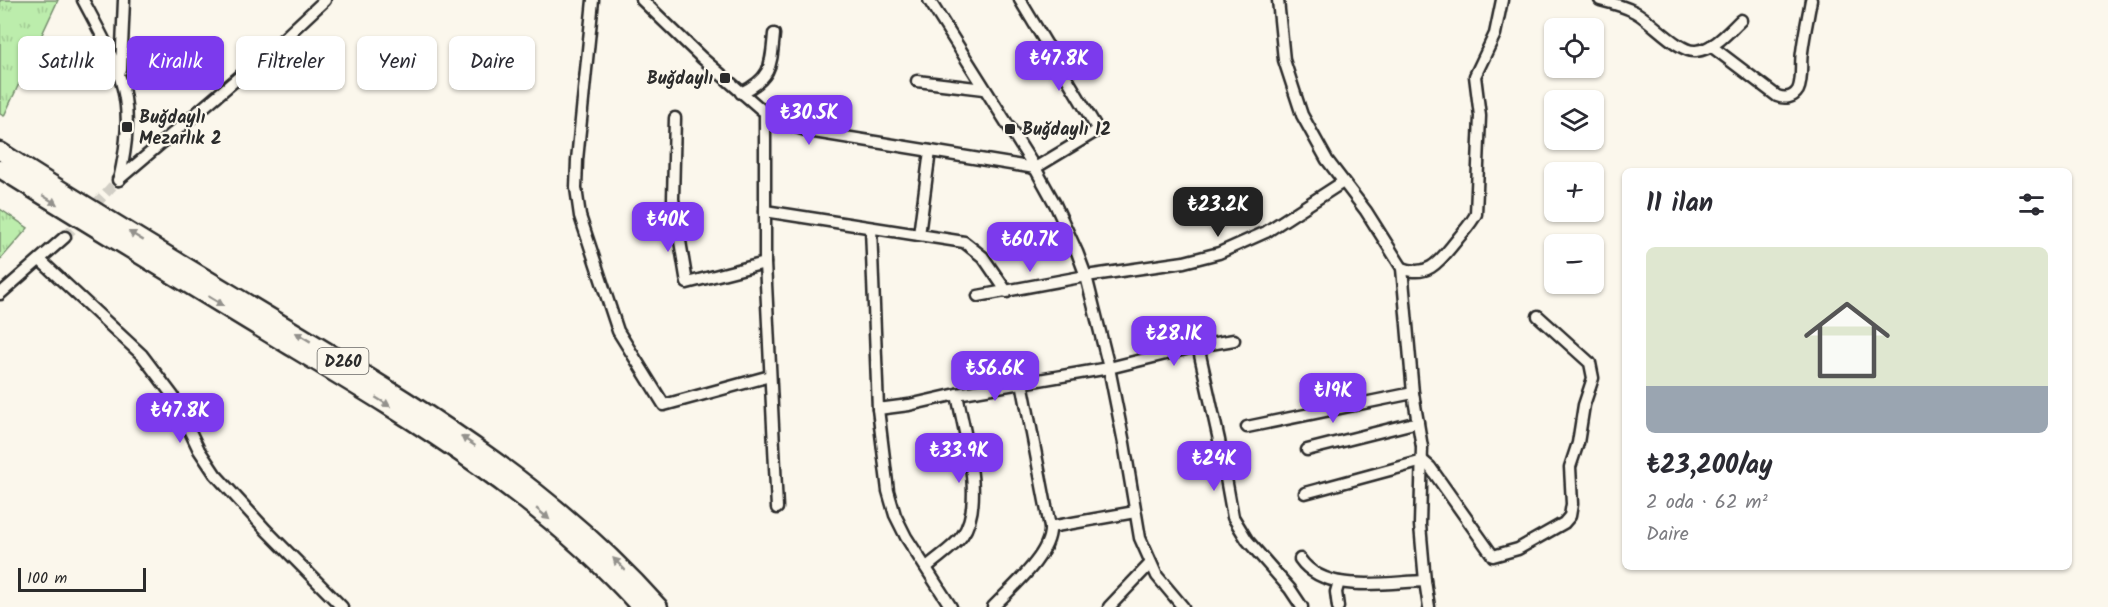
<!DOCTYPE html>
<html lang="tr">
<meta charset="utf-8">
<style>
:root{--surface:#fff;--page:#f2f2f3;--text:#2b2b33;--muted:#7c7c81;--line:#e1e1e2;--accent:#7c3aed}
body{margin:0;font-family:Kalam,sans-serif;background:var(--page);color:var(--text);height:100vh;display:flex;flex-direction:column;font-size:22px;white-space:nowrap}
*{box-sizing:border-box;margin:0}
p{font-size:20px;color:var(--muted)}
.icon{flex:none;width:33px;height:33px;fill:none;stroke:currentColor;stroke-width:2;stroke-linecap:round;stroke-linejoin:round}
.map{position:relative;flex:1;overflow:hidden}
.panel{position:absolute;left:1622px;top:168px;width:450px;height:402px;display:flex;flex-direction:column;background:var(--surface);border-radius:9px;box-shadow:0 2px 4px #0004}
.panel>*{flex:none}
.banner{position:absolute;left:18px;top:36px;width:570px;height:54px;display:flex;gap:12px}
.tools{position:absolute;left:1544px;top:18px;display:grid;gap:12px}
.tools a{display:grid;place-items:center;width:60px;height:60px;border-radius:9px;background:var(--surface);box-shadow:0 2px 4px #0004;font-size:30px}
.scale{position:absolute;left:18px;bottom:15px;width:128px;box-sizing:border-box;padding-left:6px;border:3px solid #2b2b2b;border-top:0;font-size:16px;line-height:21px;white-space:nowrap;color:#2b2b2b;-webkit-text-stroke:4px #fbf7ec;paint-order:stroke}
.price{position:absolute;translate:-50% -51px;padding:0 14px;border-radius:12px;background:var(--accent);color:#fff;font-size:20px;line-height:39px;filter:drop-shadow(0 2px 3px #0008)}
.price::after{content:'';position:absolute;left:50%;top:36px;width:18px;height:14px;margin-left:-9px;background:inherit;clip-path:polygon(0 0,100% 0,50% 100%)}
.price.active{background:#222;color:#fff}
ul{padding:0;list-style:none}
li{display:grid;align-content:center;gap:12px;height:318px;padding:0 24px}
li+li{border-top:2px solid var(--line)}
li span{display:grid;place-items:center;height:186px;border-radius:9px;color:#555}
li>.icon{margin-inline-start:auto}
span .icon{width:108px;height:108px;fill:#fffc;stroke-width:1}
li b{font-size:26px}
h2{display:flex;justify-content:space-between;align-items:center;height:72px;padding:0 24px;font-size:26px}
.chip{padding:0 21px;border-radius:9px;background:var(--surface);box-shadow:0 2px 4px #0004;font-size:21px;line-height:54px}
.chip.active{background:var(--accent);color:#fff}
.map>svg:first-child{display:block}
.grass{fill:url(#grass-tufts);stroke:#748c6c;stroke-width:1.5}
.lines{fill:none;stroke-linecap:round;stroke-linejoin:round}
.minor-tunnel{stroke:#d1cec5;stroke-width:10;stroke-dasharray:10 5;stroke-linecap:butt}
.minor-casing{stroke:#2b2b2b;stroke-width:15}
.highway-casing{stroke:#2b2b2b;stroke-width:21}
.minor{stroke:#fbf7ec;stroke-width:10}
.highway{stroke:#fbf7ec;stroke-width:16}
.oneway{fill:#93918c}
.poi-dot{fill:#2b2b2b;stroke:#fbf7ec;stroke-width:2}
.labels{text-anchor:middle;stroke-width:4.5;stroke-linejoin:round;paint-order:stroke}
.shield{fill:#fbf7ec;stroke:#696865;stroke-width:1.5}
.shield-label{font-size:16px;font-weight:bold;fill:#2b2b2b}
.poi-label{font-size:18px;font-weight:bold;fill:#2b2b2b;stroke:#fbf7ec;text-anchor:start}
</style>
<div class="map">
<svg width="2108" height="607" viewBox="0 0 2108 607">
<defs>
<pattern id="grass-tufts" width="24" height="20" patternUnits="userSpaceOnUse" patternTransform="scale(1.5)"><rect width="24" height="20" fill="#bcedac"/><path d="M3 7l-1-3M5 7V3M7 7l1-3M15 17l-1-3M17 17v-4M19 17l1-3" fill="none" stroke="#a2cb94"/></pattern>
</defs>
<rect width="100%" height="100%" fill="#fbf7ec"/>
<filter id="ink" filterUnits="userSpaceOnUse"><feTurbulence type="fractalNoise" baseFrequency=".0167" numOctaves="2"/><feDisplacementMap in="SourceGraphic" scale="12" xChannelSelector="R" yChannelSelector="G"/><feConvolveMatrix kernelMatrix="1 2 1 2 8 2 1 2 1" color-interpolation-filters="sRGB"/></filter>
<g filter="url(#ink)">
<g class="grass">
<path d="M0,0H58L4,116L0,114Z"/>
<path d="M0,209L28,228L0,260Z"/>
</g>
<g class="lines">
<path class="minor-tunnel" d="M65,237L118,180"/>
<defs>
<g id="minor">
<path d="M83,0C121,71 138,98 119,180"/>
<path d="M593,0L577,160L576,188L580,216L618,331L664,405L770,376"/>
<path d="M642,0L702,58L762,110L778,121L808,131L1035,168L1098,130L1020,0"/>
<path d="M929,0L1035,168L1055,204L1077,252L1086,276L1109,368L1124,443L1140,538L1157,576L1183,607"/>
<path d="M1278,0L1284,60L1302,115L1327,160L1366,211L1402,268L1413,393L1422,447L1420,525L1425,581L1429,607"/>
<path d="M1600,0C1612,3 1624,6 1635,12C1652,21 1679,53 1696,51C1715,49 1728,32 1741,20"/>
<path d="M1711,46L1777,96C1785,99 1793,98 1798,90C1803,80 1800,63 1802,52C1804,35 1808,17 1811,0"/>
<path d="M121,70L124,0"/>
<path d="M917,81L984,89"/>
<path d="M741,93C772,78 771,65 774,34"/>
<path d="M765,113V263L777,508"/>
<path d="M675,118L673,199L687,283L765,263"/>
<path d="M118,180L279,43L325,0"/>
<path d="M765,211L964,242L983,257L1007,292"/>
<path d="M871,228L878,409L888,491L895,515L906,537L951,607"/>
<path d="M919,235L930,151"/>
<path d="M40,260L142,355L173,396L199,450L215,474L266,530L342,607"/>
<path d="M1402,268C1429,279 1441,259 1456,241C1463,232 1471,224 1476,214L1480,116L1475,76L1495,34L1502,0"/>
<path d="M0,294L65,237"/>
<path d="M978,296L1086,276L1184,262L1219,253L1266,232L1343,182"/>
<path d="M1198,346L1219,440L1233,517L1247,540L1290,589L1302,607"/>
<path d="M878,409L909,405L957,394L1109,368L1198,346L1234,340"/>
<path d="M1247,427L1413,393"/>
<path d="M1307,450L1418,422"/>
<path d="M1305,493L1423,461L1430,467L1493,556L1518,549L1564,523L1570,516L1572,504L1570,467L1578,443L1584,405L1593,378L1590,363L1538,316"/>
<path d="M1050,527L1135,512"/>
<path d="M1300,559C1325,595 1387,582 1425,581"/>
<path d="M927,567C938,557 953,548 962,536C986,503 964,433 957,394"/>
<path d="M993,607C1011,588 1052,554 1050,527L1022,382"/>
<path d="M1109,607L1150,564"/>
<path d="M1338,607L1336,592L1339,582"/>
</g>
<g id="highway">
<path d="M0,151C102,217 206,278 310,341C439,419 557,493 659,607"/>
<path d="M0,169C96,229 194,288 291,347C416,422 542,497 640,607"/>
</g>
</defs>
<use href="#minor" class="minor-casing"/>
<use href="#highway" class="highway-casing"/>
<use href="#minor" class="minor"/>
<use href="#highway" class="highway"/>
</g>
<defs><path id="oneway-solid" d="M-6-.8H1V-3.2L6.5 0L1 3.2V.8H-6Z" transform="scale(1.5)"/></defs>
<g class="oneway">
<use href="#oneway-solid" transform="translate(50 200) rotate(32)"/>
<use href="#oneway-solid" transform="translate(136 236) rotate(-149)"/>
<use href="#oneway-solid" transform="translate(216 301) rotate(31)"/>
<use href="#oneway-solid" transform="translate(303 337) rotate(-149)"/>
<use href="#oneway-solid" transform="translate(383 402) rotate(32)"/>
<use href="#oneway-solid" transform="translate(468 441) rotate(-146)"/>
<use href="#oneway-solid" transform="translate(543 514) rotate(40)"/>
<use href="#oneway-solid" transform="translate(619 564) rotate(-135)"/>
</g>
</g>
<g class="poi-dot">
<rect x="719" y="72" width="12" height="12" rx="3"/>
<rect x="121" y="121" width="12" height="12" rx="3"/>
<rect x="1004" y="123" width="12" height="12" rx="3"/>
</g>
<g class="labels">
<rect class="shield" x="317.5" y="348" width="51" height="26" rx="4.5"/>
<g class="shield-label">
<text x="343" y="367">D260</text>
</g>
<g class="poi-label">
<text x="713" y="84" text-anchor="end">Buğdaylı</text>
<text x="139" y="123">Buğdaylı<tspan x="139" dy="21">Mezarlık 2</tspan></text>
<text x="1022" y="135">Buğdaylı 12</text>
</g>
</g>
</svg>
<div class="tools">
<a><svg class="icon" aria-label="locate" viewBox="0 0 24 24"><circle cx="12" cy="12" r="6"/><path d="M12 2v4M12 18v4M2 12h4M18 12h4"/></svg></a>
<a><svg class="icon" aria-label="layers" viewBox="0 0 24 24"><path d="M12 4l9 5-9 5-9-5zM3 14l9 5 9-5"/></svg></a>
<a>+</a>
<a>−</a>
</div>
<div class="scale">100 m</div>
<b class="price" style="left:1059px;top:92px">₺47.8K</b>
<b class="price" style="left:809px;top:146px">₺30.5K</b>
<b class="price active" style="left:1218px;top:238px">₺23.2K</b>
<b class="price" style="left:668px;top:253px">₺40K</b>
<b class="price" style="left:1030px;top:273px">₺60.7K</b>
<b class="price" style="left:1174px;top:367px">₺28.1K</b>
<b class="price" style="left:995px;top:402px">₺56.6K</b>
<b class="price" style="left:1333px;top:424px">₺19K</b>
<b class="price" style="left:180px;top:444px">₺47.8K</b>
<b class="price" style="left:959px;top:484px">₺33.9K</b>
<b class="price" style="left:1214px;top:492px">₺24K</b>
<div class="banner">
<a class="chip">Satılık</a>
<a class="chip active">Kiralık</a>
<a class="chip">Filtreler</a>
<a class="chip">Yeni</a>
<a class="chip">Daire</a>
</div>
<section class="panel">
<h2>11 ilan<svg class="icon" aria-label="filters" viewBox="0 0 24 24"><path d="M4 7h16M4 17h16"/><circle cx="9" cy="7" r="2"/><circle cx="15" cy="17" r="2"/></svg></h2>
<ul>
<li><span style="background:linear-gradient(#dfe7d0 75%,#9aa5b1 0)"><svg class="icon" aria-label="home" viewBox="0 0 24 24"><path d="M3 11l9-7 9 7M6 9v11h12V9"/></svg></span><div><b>₺23,200/ay</b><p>2 oda · 62 m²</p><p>Daire</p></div></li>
</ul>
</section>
</div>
